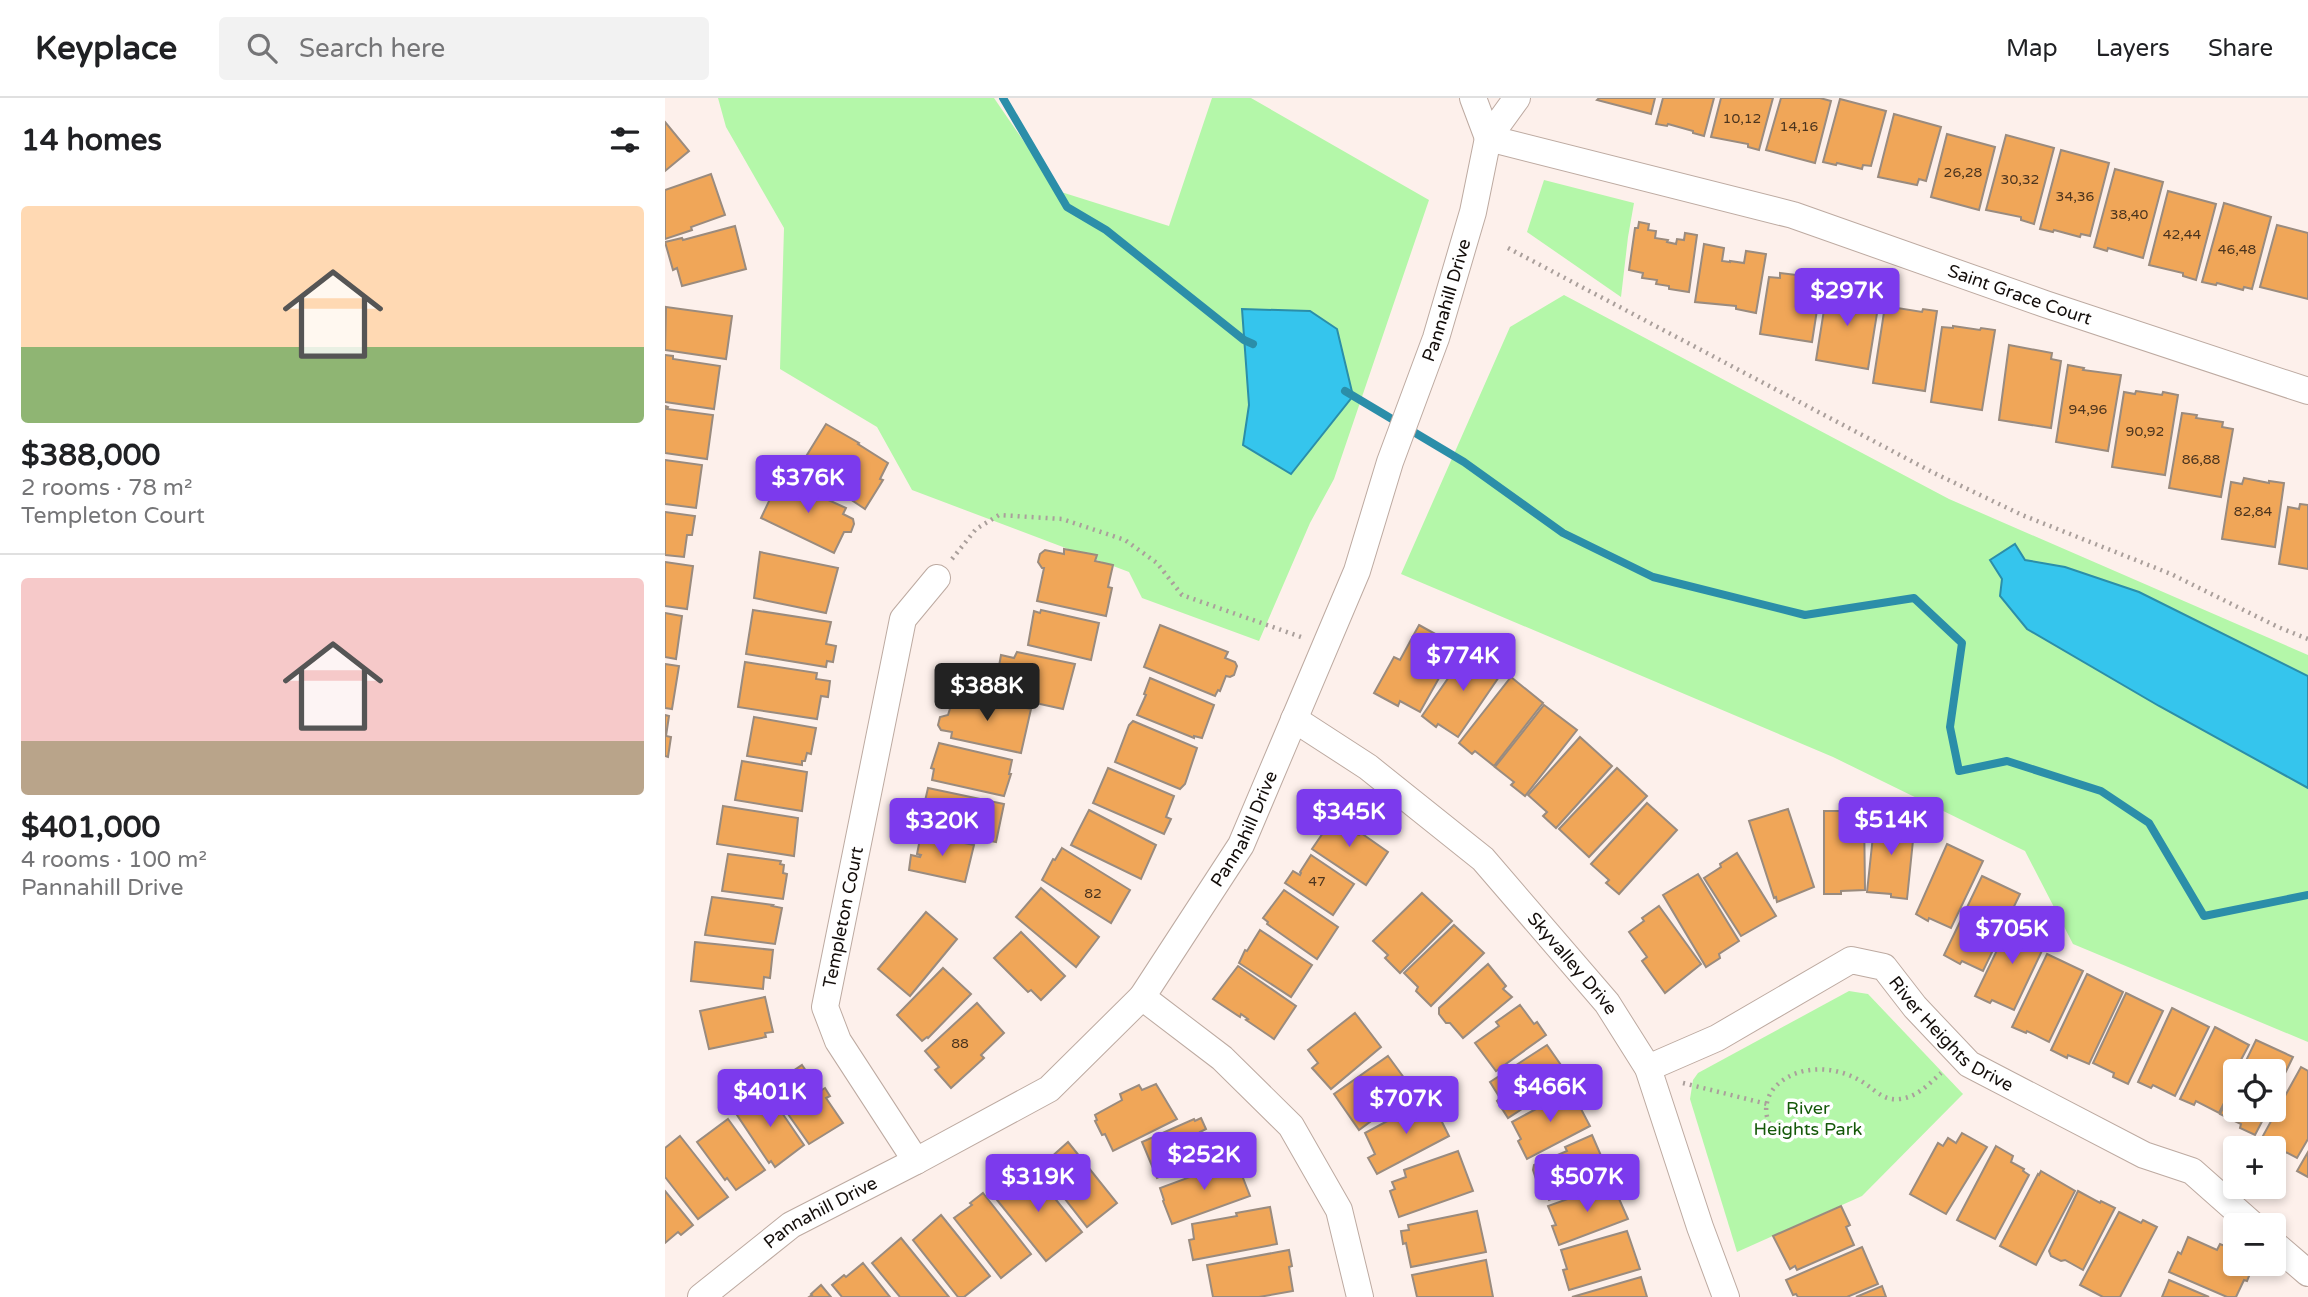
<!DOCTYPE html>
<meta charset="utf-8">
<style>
:root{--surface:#fff;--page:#f2f2f2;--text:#202124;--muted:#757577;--line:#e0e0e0;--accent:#7c3aed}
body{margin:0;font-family:"Varela Round",sans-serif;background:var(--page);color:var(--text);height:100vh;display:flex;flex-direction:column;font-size:26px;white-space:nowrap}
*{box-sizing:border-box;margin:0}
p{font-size:23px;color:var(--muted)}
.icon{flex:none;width:38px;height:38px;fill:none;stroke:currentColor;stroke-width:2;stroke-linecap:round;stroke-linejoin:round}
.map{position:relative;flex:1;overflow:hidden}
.details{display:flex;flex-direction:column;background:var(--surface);width:665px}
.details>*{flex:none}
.controls{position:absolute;left:1558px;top:961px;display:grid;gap:14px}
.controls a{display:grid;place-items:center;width:63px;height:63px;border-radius:7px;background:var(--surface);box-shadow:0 4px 10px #0003;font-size:35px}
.price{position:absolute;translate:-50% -60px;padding:0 16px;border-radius:7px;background:var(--accent);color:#fff;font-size:23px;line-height:46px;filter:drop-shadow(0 2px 4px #0008)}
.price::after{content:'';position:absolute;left:50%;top:42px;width:21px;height:16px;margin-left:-10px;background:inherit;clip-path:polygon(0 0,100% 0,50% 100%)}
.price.on{background:#222;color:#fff}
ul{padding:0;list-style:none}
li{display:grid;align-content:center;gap:14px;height:371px;padding:0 21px}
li+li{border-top:2px solid var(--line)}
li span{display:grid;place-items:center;height:217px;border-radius:7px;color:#555}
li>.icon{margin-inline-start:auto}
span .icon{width:126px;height:126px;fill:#fffc;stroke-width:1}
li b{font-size:30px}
h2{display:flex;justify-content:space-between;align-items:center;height:84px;padding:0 21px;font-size:30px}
header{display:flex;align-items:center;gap:42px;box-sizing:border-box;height:98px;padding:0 35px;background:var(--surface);border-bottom:2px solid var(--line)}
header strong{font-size:33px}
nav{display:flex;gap:38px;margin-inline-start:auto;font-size:24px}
.search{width:490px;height:63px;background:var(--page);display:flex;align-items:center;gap:18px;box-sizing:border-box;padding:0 24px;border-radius:7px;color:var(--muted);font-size:26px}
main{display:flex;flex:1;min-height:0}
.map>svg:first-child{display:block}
.green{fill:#b4f7a9}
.water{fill:#35c5ed;stroke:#2b8ea9;stroke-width:2}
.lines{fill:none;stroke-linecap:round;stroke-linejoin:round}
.stream{stroke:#2b8ea9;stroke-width:8}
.building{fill:#f0a658;stroke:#9a8b7e;stroke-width:2}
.street-casing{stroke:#bdaaa1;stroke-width:28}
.path{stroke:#aa9f9b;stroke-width:4.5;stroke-dasharray:2 5;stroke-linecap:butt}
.street{stroke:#fff;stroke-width:26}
.labels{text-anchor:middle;stroke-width:7;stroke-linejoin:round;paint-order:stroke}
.number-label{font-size:14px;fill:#4b341e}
.street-label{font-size:18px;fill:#140e0b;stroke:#fff}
.park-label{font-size:18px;fill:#145808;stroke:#fff}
</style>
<header>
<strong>Keyplace</strong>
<div class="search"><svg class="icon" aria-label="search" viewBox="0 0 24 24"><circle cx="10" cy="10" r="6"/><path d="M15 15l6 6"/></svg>Search here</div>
<nav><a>Map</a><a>Layers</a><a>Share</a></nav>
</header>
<main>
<section class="details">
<h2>14 homes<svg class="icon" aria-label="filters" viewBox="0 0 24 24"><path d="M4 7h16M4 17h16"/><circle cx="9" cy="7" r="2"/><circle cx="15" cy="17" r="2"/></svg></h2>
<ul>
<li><span style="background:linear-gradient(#ffd9b3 65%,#8fb573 0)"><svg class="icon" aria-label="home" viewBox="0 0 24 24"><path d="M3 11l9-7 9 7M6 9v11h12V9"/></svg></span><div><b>$388,000</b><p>2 rooms · 78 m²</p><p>Templeton Court</p></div></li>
<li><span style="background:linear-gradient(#f6c9c9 75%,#b9a48a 0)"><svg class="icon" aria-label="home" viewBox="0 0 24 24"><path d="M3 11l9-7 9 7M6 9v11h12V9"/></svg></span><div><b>$401,000</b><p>4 rooms · 100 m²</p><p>Pannahill Drive</p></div></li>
</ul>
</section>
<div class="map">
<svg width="1643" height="1199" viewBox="0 0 1643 1199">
<rect width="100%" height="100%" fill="#fdf0eb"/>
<g class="green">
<path d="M53,0H329L393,93L504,128L547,0H586L764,102L669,381L645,425L594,543L477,500L464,474L247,392L212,329L115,271L119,130L61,29Z"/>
<path d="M879,82L969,105L963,139L956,199L862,134Z"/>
<path d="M899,197L1284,401L1643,557V944L1408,846L1360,753L1168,659L736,476L845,229Z"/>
<path d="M1184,893L1203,896L1298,996L1197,1098L1072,1154L1025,1001L1028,982L1033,975Z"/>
</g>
<g class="water">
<path d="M577,211L645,213L672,231L688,298L626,376L578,347L584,307Z"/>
<path d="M1350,446L1360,462L1400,469L1474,494L1643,578V690L1494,608L1362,531L1335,498L1337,481L1325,462Z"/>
</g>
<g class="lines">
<g class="stream">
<path d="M338,0L402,109L441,132L579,242L588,246"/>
<path d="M680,293L799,364L898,435L988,479L1140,517L1249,500L1297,545L1285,629L1294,673L1342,663L1436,693L1484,725L1539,818L1643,797"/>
</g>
</g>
<g class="building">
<path d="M934,0H990L986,16L932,2Z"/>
<path d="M998,0H1049L1039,38L1028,35V33L1003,26L1002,28L991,26Z"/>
<path d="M1056,0H1108L1094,52L1083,49V46L1046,39Z"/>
<path d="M1116,0H1155L1166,3L1150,65L1101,52Z"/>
<path d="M1175,1L1221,13L1206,68L1198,67L1197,71L1172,65L1171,67L1158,64Z"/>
<path d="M1229,16L1276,29L1261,83L1254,81L1252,87L1213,79Z"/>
<path d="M0,24L24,53L0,73Z"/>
<path d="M1282,36L1330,49L1314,112L1266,99Z"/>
<path d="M1341,37L1389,50L1369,126L1356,122V119L1321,112Z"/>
<path d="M1396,52L1444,65L1425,138L1416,136L1415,139L1389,132L1388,134L1375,131Z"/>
<path d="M1450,71L1498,84L1478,160L1443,150L1442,153L1429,149Z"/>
<path d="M46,76L60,117L26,129L27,132L0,141V92Z"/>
<path d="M1503,93L1551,106L1531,182L1518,178V175L1484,167Z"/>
<path d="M1559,105L1606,119L1587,191L1579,189L1578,192L1552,185L1551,187L1537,184Z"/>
<path d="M974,124L984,126L983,132L991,133L990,140L1003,142L1002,144L1011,146L1012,141L1019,142L1020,135L1032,137L1024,194L1004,191V188L991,186L992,182L977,180L978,175L964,172L970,130H973Z"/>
<path d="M1612,127L1643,135V201L1595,189Z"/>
<path d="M70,128L81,171L17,188L12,170L8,172L0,144L17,140L18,142Z"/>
<path d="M1039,146L1059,150L1057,163L1065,164V163L1079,165L1081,153L1101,156L1091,215L1071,211V208L1030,204Z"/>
<path d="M1115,175L1157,180L1147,244L1095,236L1104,179L1115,180Z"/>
<path d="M1163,187L1178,189L1177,192L1204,197L1203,202L1214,203L1203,271L1151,262Z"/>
<path d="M1220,208L1257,214L1258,211L1272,213L1260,293L1208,285Z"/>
<path d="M1,209L67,218L61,261L0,252Z"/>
<path d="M1288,228L1315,232L1316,230L1330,232L1317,312L1266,304L1277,229L1288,230Z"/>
<path d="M1344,247L1387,255L1386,261L1396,263L1386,330L1334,322Z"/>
<path d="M0,257L8,258V261L55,268L49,311L0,304Z"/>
<path d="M1403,267L1419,270L1418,272L1456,277L1443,353L1391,344Z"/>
<path d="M1471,293L1497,297L1498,294L1513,297L1500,377L1447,369L1459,294L1470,296Z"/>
<path d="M0,308L3,309L2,311L48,317L42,361L0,355Z"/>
<path d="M1517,315L1532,317L1531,320L1558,324L1557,329L1568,331L1556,399L1504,390Z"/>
<path d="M161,326L194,345L193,346L223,365L215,381L218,382L200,411L170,391L173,387L137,365Z"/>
<path d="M0,362L37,367L31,410L0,406Z"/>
<path d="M115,380L181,410L178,416L188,421L189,426L186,434H179L169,455L96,420Z"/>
<path d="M1579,380L1604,385V383L1619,385L1610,449L1557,441L1566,384L1577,386Z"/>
<path d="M1635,406L1643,407V471L1614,466L1623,409L1634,411Z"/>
<path d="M0,414L30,418L27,437H22L19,459L0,457Z"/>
<path d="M399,451L432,457L430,463L448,467L443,489L447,490L441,518L372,503L379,470H377L373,464L375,456L380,452L399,456Z"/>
<path d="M95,454L173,470L161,515L89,500Z"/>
<path d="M0,464L28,468L22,511L0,508Z"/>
<path d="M88,512L166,524L161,546L171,548L168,564L162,563L161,569L81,556Z"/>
<path d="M376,512L434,525L426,562L363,547L369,513L375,515Z"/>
<path d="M0,515L17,518L11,561L0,559Z"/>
<path d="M495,527L563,554L560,560L570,564L572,568L569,577L565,579L561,578L555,593L553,592L550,598L479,569Z"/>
<path d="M754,527L792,548L755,614L735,603L733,608L709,595L729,559L735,562Z"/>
<path d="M804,550L838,573L793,639L773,626L771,629L757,618Z"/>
<path d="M352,554L410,566L398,611L329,596L336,557L349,560Z"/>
<path d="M80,564L152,575L151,581L165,583L163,599L156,598L152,621L73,609Z"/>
<path d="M0,566L14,568L7,611L0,610Z"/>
<path d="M846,579L878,605L829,668L810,653L807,656L794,645Z"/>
<path d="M485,580L549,607L537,640L529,638V640L472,617L481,597L479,596Z"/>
<path d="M290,595L366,611L356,655L286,640L287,634L276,632L273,627L275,619L283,617Z"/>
<path d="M879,607L912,632L860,698L846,687L849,684L830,669Z"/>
<path d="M0,617L4,618L1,638L6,639L3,659L0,658Z"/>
<path d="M89,619L151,630L146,656L142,655L140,663H137V667L82,658Z"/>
<path d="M468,623L532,650L520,686L515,691L450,664L464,627Z"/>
<path d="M915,639L947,668L891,730L878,718L882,714L863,697Z"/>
<path d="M274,645L347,662L344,676H346L339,698L267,682L269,671L266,670Z"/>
<path d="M77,663L142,674L137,713L70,702Z"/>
<path d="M443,670L509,698L501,719L506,721L499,736L428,705Z"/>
<path d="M952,670L982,698L924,759L894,731Z"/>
<path d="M263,690L339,706L331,744L265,731L267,719L257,716Z"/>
<path d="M982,705L1012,732L954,796L941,785L944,782L926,766Z"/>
<path d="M58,708L133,720L129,758L52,746Z"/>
<path d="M1123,711L1149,789L1112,804L1111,799L1109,800L1084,723Z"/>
<path d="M424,712L491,747L476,781L406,747Z"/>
<path d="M664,713L680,723L689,734L694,737L696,735L723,754L701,787L647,751L660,732L654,728Z"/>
<path d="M1159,713H1199L1200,792L1176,793V796H1159Z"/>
<path d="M1210,719L1250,723L1242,801L1226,799V796L1202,794Z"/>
<path d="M256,736L309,747L300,784L244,772L246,757L255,759L256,757L252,756Z"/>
<path d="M1282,746L1318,763L1286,830L1264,820L1263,823L1251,816Z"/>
<path d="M397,750L465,792L446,825L377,782L388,761L390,762Z"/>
<path d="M1072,755L1111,818L1076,838L1039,780L1056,769L1055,766Z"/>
<path d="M63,756L116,763L115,766L119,767L118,775L122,776L118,801L57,793Z"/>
<path d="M646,757L689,786L668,817L620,785L628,773L635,777L636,775L635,774Z"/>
<path d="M1033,776L1074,843L1054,856L1055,860L1041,869L998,797Z"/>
<path d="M1317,778L1355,796L1318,873L1297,863L1295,866L1279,857Z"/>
<path d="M376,790L434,839L411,869L351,819Z"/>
<path d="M619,792L673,829L652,861L602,826L603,824L598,820Z"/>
<path d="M757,795L787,823L735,875L720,860L723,857L708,843Z"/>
<path d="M47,799L108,807L107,808L117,810L110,846L40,837Z"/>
<path d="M994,808L1036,866L1000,895L977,863L982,859L964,834L979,823L977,820Z"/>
<path d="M261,814L292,841L245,898L213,871Z"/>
<path d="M1346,823L1383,840L1349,912L1327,902L1325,905L1310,898Z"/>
<path d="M789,827L819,855L766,908L751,893L753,889L739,875Z"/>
<path d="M595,832L647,867L626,899L574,865L580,852L582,853Z"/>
<path d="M356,834L400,878L376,902L366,892L363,894L329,860Z"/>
<path d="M30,844L108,852L105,880L99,879L98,891L26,883Z"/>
<path d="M1382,856L1418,873L1384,944L1362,933L1361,935L1347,929Z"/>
<path d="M823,866L841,888L838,891L847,899L798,940L785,925H781L774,916V910Z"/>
<path d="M573,868L631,908L609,941L581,922L583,921L576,916L575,919L548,901Z"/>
<path d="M278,870L306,896L263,940L262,939L257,943L232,917Z"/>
<path d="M1422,876L1458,894L1424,966L1403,957L1402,960L1386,952Z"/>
<path d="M1461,895L1498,913L1463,986L1448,979L1449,975L1428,965Z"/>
<path d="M100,899L108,934L100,935L101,939L44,951L35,913Z"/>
<path d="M312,905L339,935L316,957L319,960L286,990L270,972L274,969L260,953Z"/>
<path d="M855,907L869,926L872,924L881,937L831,973L810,945L834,928L831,924Z"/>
<path d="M1507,910L1544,929L1510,998L1488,987L1486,990L1473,984Z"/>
<path d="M690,915L716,949L666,991L647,970L653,965L643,952Z"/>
<path d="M1550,929L1584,947L1570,973L1564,988L1567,989L1554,1015L1531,1003L1529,1007L1515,1001Z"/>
<path d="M1591,942L1628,959L1608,1000V973H1576Z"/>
<path d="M882,947L905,980L843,1020L832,1003L835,1000L825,984Z"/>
<path d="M723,958L748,992L694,1032L669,996Z"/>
<path d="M137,967L155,993L160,990L165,998L161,1000L178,1025L144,1046L104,989Z"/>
<path d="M1636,969L1643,973V1041L1632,1060L1611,1049L1609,1053L1608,1050H1603L1594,1045Z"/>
<path d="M1570,985V1012H1603L1590,1037L1575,1030L1576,1026L1555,1016Z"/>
<path d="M491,986L512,1021L448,1053L440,1036L437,1037L430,1023L432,1022L430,1017L457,1002L455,996L474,987L477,992Z"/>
<path d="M906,992L925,1028L862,1061L853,1043L856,1041L847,1024Z"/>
<path d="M102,993L139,1047L110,1069L106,1063L104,1065L70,1014Z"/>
<path d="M765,1000L784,1038L712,1076L703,1060L710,1056L700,1035Z"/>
<path d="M536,1020L541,1031L535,1034L545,1056L492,1080L477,1044L529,1021L530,1023Z"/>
<path d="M63,1021L100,1072L71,1092L62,1080L60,1082L32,1044Z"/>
<path d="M1297,1035L1322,1049L1281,1116L1245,1096L1273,1045L1278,1048L1283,1040L1291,1045Z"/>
<path d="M927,1037L937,1060L940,1058L947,1074L884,1102L876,1083L871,1081L868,1072L869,1067L902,1053L900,1049Z"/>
<path d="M15,1038L63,1099L33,1121L0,1079V1050Z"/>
<path d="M403,1044L452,1105L422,1129L375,1069Z"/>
<path d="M1331,1048L1348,1058L1346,1064L1359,1071L1358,1073L1364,1077L1330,1141L1292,1122Z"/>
<path d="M793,1053L808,1093L734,1119L725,1093L730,1091L727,1084L741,1079L739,1072Z"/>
<path d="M1643,1054V1079L1632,1073Z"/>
<path d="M571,1062L585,1098L507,1126L498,1103L499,1102L495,1090Z"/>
<path d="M358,1069L367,1080L371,1077L417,1134L381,1163L332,1102L349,1085L345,1080Z"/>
<path d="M1376,1073L1410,1093L1371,1167L1335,1148L1373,1076L1374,1077Z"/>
<path d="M947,1085L963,1121L894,1147L887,1128L891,1127L883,1108Z"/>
<path d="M0,1093L28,1127L16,1137L13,1134L0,1145Z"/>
<path d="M1413,1093L1435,1105L1436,1103L1450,1110L1418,1172L1400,1162L1396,1163L1386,1158L1384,1153Z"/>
<path d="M318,1095L366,1156L336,1180L289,1120L307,1107L305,1105Z"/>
<path d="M1176,1108L1185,1127L1181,1129L1189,1147L1132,1172L1130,1168L1125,1171L1108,1138Z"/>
<path d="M605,1109L612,1146L528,1162L524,1142L529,1141L527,1126L572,1118L571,1115Z"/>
<path d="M812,1113L821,1154L746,1169L741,1145L738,1146L736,1133L744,1132L743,1127Z"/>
<path d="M1454,1114L1476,1125L1478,1122L1492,1129L1455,1199H1438L1415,1187Z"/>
<path d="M276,1117L325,1178L299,1199H293L248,1142Z"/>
<path d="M962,1133L975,1171L904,1192L898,1172L902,1171L896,1152Z"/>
<path d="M1523,1139L1552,1152L1555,1146L1570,1152V1166H1589L1582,1183L1579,1182L1571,1199H1562L1504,1174L1513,1154L1516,1156Z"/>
<path d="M236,1140L284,1199H235L207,1165Z"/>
<path d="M1197,1149L1213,1186L1182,1199H1133L1131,1196L1128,1197L1121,1182Z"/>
<path d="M624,1152L627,1168L624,1169L628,1193L594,1199H548L542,1167Z"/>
<path d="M821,1162L828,1199H752L747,1177Z"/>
<path d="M198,1165L225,1199H177L167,1187L179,1177L181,1179Z"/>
<path d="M976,1179L982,1199H907Z"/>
<path d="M1504,1182L1544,1199H1497Z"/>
<path d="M156,1187L166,1199H144L147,1197L146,1196Z"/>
<path d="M1217,1188L1221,1199H1191Z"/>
</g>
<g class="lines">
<defs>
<g id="street">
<path d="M808,0L823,40"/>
<path id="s1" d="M823,40L1128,117L1380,206L1643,293"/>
<path id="s2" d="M629,621L703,669L818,761L942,905L983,970L1035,1129L1061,1199"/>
<path d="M477,899L557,960L626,1028L674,1112L695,1199"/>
<path id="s3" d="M983,970L1052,940L1186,862L1219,869L1250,909L1304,966L1479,1057L1527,1073L1588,1127"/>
<path id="s4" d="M251,1063L173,943L160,909L238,521L272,480"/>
<path d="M1608,1145L1643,1175"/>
<path id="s5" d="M36,1199L126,1127L251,1063L384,991L477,899L576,747L692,473L725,364L771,240L808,114L823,40L852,0"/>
</g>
</defs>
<use href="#street" class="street-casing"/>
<g class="path">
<path d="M843,150L1269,375L1357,417L1506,476L1613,529L1643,541"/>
<path d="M287,461L311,431L334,417L397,421L460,442L492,465L517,497L636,539"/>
<path d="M1018,985L1102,1006"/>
<path d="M1107,1032C1102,1021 1099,1013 1103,1001C1106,991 1115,983 1125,978C1149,966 1180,971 1202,987C1213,995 1221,1003 1235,1001C1252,999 1264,986 1276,975"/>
</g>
<use href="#street" class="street"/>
</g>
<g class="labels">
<g class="number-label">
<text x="1077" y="25">10,12</text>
<text x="1134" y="33">14,16</text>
<text x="1298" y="79">26,28</text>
<text x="1355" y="86">30,32</text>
<text x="1410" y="103">34,36</text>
<text x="1464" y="121">38,40</text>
<text x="1517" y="141">42,44</text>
<text x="1572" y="156">46,48</text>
<text x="1423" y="316">94,96</text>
<text x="1480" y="338">90,92</text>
<text x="1536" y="366">86,88</text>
<text x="1588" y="418">82,84</text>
<text x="652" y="788">47</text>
<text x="428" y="800">82</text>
<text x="295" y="950">88</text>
</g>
<g class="street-label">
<text dy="6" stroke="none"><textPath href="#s1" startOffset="555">Saint Grace Court</textPath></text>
<text dy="6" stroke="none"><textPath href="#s5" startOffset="1302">Pannahill Drive</textPath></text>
<text dy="6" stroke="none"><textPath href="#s5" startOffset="735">Pannahill Drive</textPath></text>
<text dy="6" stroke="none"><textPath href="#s4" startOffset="271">Templeton Court</textPath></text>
<text dy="6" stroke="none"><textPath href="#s2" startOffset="373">Skyvalley Drive</textPath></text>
<text dy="6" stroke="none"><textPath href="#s3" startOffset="360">River Heights Drive</textPath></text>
<text dy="6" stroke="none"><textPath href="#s5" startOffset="147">Pannahill Drive</textPath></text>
</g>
<g class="park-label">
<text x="1143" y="1016">River<tspan x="1143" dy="21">Heights Park</tspan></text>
</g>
</g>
</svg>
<div class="controls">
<a><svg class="icon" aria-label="locate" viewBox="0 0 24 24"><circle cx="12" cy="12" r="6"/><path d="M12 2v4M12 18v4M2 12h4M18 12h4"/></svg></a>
<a>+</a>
<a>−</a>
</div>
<b class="price" style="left:1182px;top:230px">$297K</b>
<b class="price" style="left:143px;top:417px">$376K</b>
<b class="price" style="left:798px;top:595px">$774K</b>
<b class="price on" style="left:322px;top:625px">$388K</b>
<b class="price" style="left:684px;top:751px">$345K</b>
<b class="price" style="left:1226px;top:759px">$514K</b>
<b class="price" style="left:277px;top:760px">$320K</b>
<b class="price" style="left:1347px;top:868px">$705K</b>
<b class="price" style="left:885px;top:1026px">$466K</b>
<b class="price" style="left:105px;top:1031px">$401K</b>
<b class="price" style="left:741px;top:1038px">$707K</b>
<b class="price" style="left:539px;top:1094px">$252K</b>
<b class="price" style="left:373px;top:1116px">$319K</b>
<b class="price" style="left:922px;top:1116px">$507K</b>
</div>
</main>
